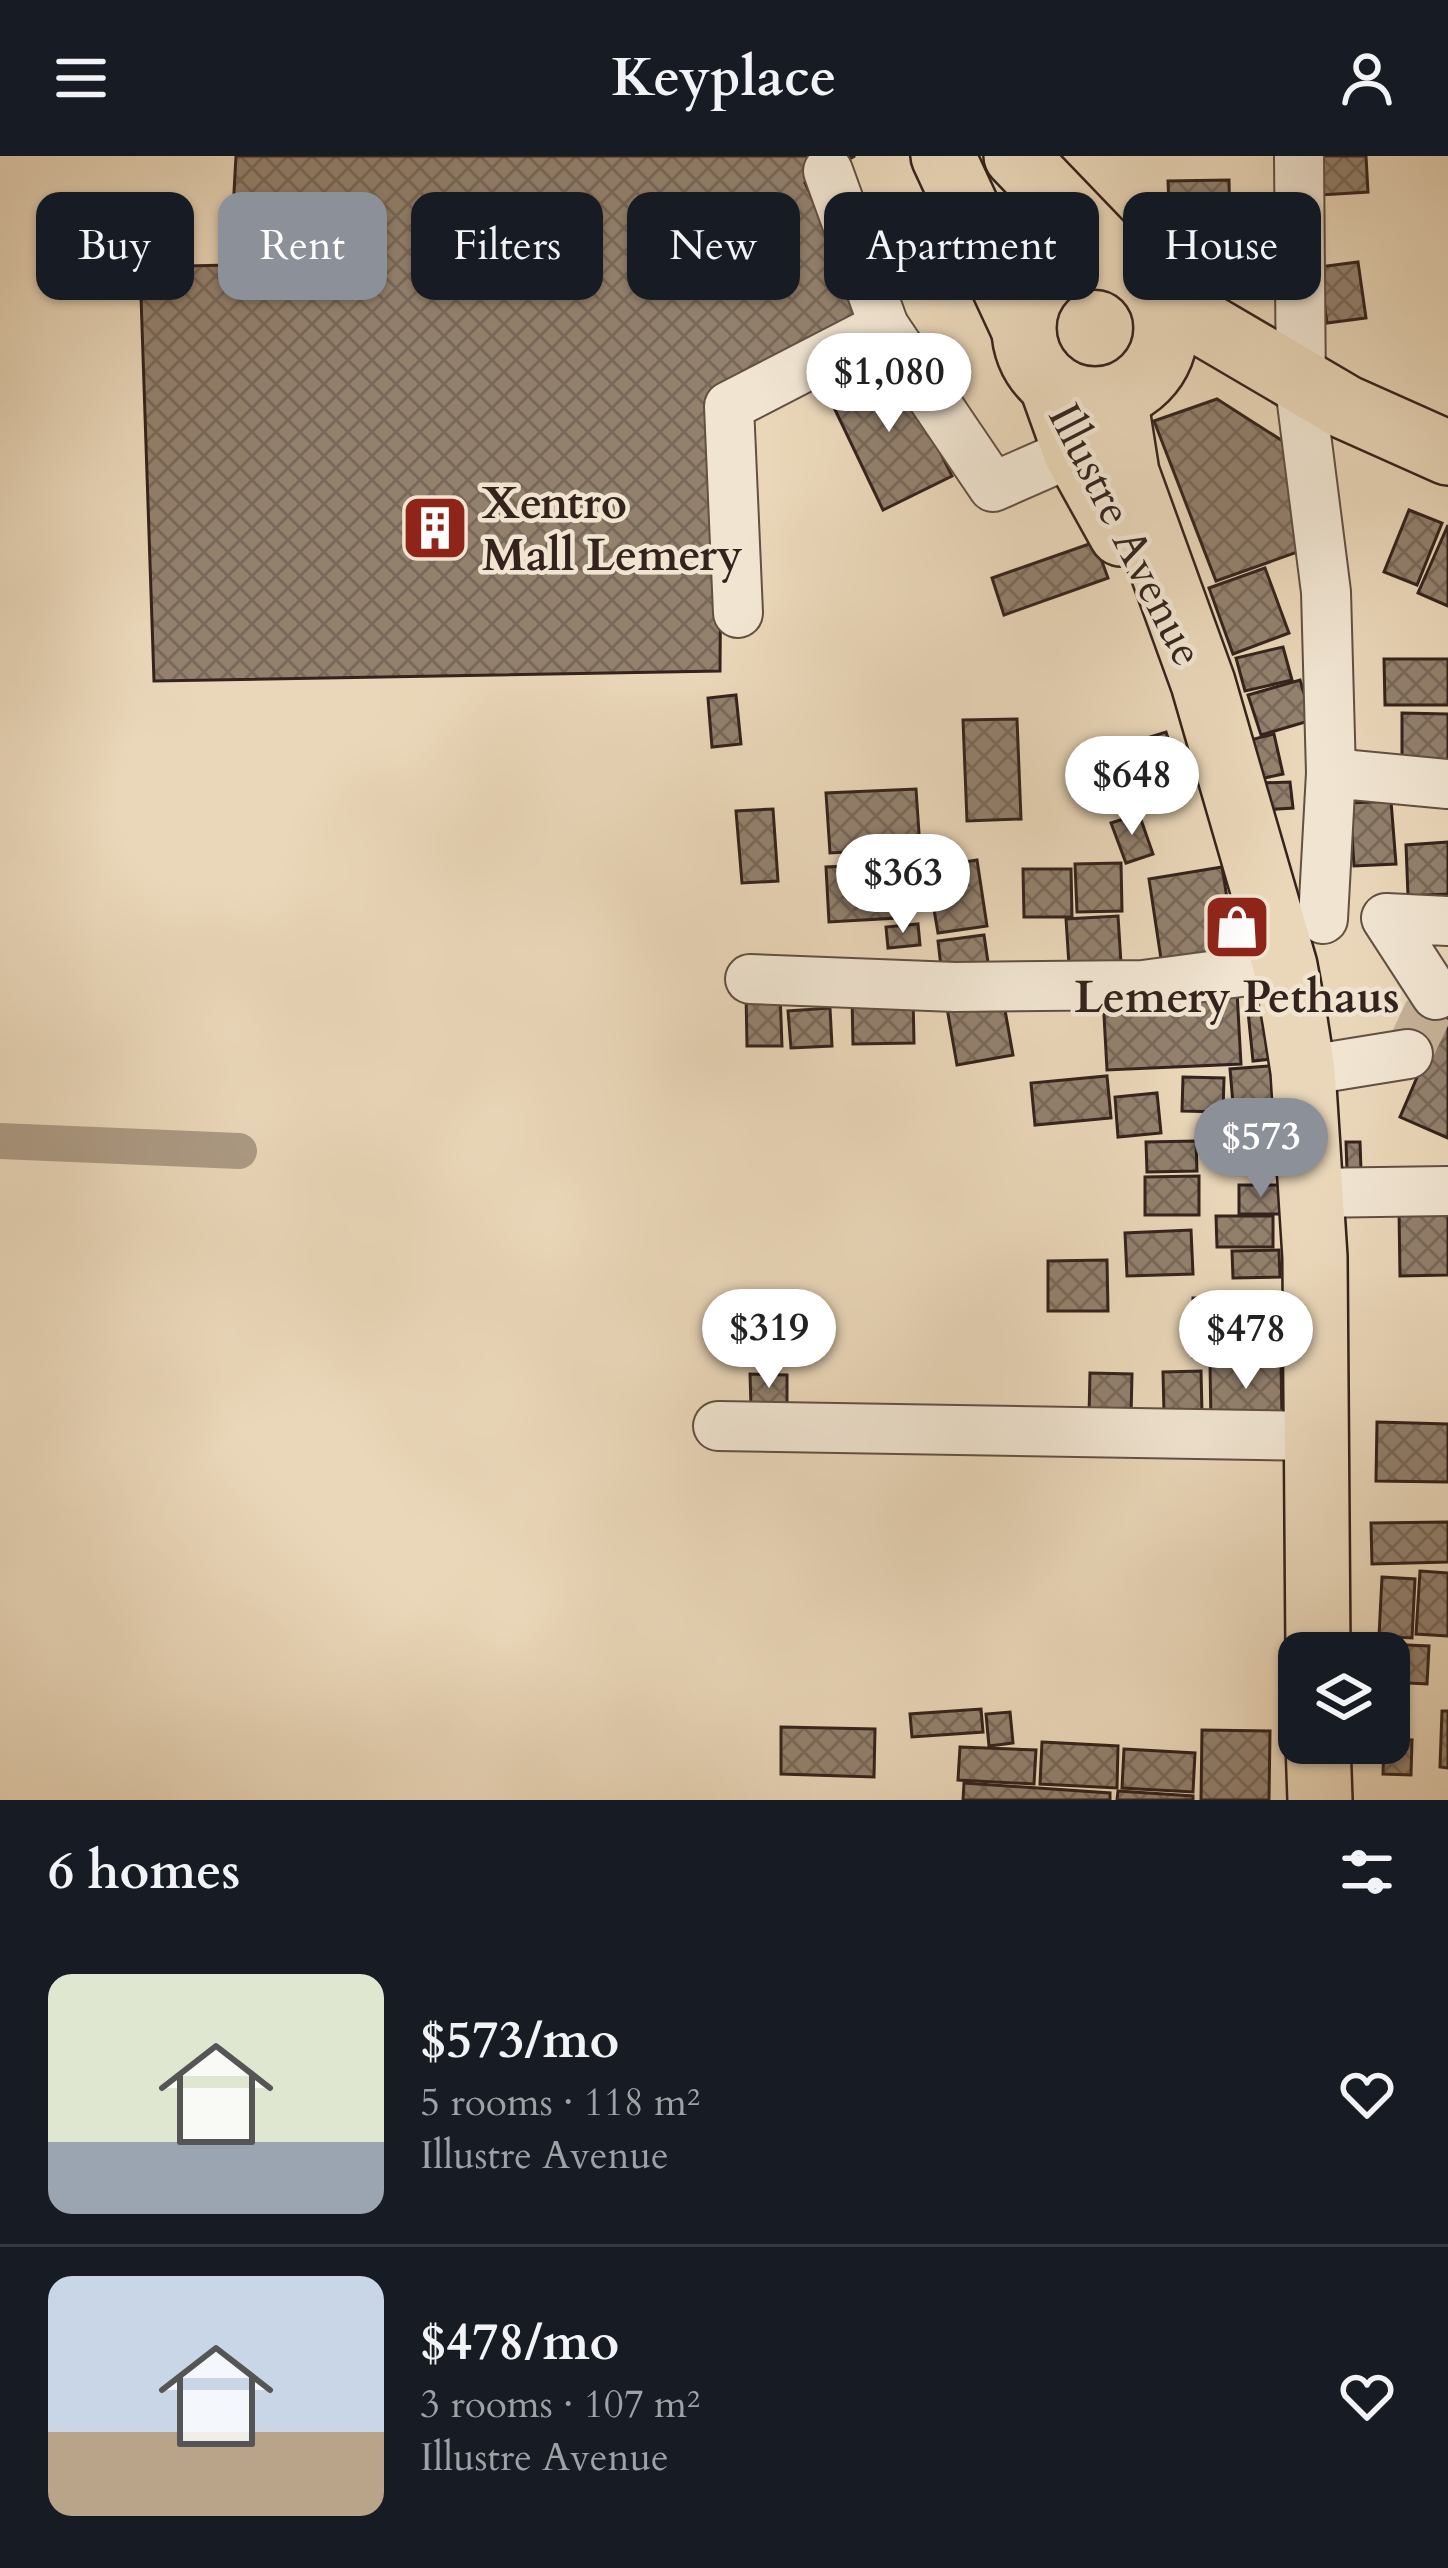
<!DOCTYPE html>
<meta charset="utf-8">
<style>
:root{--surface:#171b24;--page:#242831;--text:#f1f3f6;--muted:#9ea1a6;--line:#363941;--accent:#8c9099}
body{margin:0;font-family:Cardo,serif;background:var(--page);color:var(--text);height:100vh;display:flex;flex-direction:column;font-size:45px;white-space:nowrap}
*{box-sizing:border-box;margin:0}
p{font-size:39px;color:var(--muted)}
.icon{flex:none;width:66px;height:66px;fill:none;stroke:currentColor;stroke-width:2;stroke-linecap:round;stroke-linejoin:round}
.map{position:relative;height:1644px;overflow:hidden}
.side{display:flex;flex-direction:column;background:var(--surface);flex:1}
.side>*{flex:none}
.hud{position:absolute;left:36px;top:36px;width:1377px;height:108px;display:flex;gap:24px}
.fabs{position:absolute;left:1278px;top:1476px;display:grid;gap:24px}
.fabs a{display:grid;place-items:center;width:132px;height:132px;border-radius:24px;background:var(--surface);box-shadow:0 3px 9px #0004;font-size:60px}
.price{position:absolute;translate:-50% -102px;padding:0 27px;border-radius:42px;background:#fff;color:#222;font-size:39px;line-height:78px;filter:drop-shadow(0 3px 6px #0008)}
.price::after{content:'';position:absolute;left:50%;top:72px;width:36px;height:27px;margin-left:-18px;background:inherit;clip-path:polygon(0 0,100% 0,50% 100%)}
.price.current{background:var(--accent);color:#fff}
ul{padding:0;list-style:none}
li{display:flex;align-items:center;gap:36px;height:300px;padding:0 48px}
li+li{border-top:3px solid var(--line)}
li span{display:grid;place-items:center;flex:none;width:336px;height:240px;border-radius:24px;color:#555}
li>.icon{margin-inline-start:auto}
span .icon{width:144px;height:144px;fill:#fffc;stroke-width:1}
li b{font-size:51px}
h2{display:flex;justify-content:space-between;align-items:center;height:144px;padding:0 48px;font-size:51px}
.pill{padding:0 42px;border-radius:24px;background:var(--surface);box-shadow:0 3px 9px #0004;font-size:42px;line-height:108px}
.pill.current{background:var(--accent);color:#fff}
header{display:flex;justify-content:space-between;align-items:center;height:156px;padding:0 48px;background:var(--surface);font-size:54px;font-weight:700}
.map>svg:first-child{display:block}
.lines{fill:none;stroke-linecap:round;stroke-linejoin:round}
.canal{stroke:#ac9a84;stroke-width:36}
.building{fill:url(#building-cross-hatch);stroke:#34231c;stroke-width:3}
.minor-tunnel{stroke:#c6b39a;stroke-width:48;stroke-dasharray:48 24;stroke-linecap:butt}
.minor-casing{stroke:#625043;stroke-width:52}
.major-casing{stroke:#34231c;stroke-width:68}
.minor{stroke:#f1e5d2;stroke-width:48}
.major{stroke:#ead7b9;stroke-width:63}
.labels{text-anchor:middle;stroke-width:9;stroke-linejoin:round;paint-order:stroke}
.poi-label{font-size:45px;font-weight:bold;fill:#34231c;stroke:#f1e5d2;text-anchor:start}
.street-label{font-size:45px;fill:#34231c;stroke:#f1e5d2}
</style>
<header><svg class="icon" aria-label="menu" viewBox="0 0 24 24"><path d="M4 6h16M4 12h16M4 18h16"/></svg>Keyplace<svg class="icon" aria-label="person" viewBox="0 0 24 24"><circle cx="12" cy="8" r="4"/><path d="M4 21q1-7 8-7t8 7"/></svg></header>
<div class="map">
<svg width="1448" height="1644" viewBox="0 0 1448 1644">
<defs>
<pattern id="building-cross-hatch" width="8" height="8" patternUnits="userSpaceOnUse" patternTransform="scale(3)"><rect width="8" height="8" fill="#93816e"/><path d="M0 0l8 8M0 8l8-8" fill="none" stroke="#79695a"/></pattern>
</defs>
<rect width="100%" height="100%" fill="#ead7b9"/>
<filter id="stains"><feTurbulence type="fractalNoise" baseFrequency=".00167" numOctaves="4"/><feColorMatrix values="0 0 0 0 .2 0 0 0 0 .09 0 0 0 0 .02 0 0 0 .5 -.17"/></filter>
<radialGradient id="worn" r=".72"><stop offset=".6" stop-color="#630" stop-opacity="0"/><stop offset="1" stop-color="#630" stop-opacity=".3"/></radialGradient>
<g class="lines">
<path class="canal" d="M0,985L239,995"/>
</g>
<g class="building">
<path d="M236,0H855L805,27L871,160L722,229L720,515L154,525L140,111L230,109Z"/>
<path d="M1319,0H1366L1368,36L1321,39Z"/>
<path d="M1229,24L1230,76L1170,77L1168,25Z"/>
<path d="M1282,54L1283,120H1242L1241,55Z"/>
<path d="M1358,106L1366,162L1327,167L1319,111Z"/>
<path d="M895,204L952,320L883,354L827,237Z"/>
<path d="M1217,243L1303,298V394L1216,425L1154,265Z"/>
<path d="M1409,354L1442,367L1417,429L1384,416Z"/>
<path d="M1448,369V450L1418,437Z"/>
<path d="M1095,386L1108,422L1004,459L992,422Z"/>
<path d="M1265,412L1289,477L1233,498L1209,432Z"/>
<path d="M1283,491L1292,524L1245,535L1236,502Z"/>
<path d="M1384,503H1448V549H1385Z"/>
<path d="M1300,524L1312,564L1261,579L1248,539Z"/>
<path d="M736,539L741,588L712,591L708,542Z"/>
<path d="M1402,557L1448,558V607H1402Z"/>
<path d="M1017,563L1021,663L967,665L963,564Z"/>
<path d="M1166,576L1179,616L1124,634L1111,593Z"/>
<path d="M1274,578L1283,618L1260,623L1250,584Z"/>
<path d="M1290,626L1293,652L1263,654L1261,627Z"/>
<path d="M916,633L920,692L830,697L826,637Z"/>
<path d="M1391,645L1396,708L1354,710L1350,647Z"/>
<path d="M773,653L778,725L742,727L736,655Z"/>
<path d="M1139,658L1153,698L1126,707L1111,667Z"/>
<path d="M1448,686V738L1408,740L1406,689Z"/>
<path d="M977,704L987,770L938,777L927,712Z"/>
<path d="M1121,707L1122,755L1077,756L1075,708Z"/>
<path d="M894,708L897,762L829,766L826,711Z"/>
<path d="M1222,711L1237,804L1163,816L1149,723Z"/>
<path d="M1023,713H1071L1072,761H1024Z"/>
<path d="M1118,760L1121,807L1069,809L1066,763Z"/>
<path d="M918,768L920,789L888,792L886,771Z"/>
<path d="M984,779L989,813L942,819L938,785Z"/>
<path d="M1423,833L1448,844V982L1400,961L1424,905L1396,893Z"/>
<path d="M1274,834L1280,902L1253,905L1246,836Z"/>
<path d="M780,836L782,890H747L746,837Z"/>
<path d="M1237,836L1241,908L1107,914L1103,841Z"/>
<path d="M913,840L914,887L853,888L852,841Z"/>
<path d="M1003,843L1013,899L957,909L947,852Z"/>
<path d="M830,852L832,890L791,892L788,855Z"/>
<path d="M1282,909L1284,944L1233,948L1230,913Z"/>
<path d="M1107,920L1111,962L1035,969L1031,927Z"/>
<path d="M1183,921L1224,922L1223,956L1182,955Z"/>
<path d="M1157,937L1161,977L1118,981L1115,941Z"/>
<path d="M1196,985L1197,1015L1147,1016L1146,986Z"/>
<path d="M1346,986H1360L1361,1014L1347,1015Z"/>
<path d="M1199,1020V1059H1145V1021Z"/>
<path d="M1239,1029H1283L1284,1058H1239Z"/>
<path d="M1448,1053V1119L1400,1120L1399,1054Z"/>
<path d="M1216,1060H1273V1091H1217Z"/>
<path d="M1191,1074L1193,1118L1127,1120L1125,1077Z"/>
<path d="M1279,1094L1280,1121L1233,1122L1232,1095Z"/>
<path d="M1107,1104L1108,1155H1048V1105Z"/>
<rect x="1193" y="1142" width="67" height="59"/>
<path d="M1281,1206L1282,1265L1211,1267L1210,1208Z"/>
<path d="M1201,1215L1202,1257H1164L1163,1216Z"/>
<path d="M1090,1217L1132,1218L1131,1260L1089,1259Z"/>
<path d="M750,1218L787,1219V1251H751Z"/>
<path d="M1377,1266L1448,1268V1326L1376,1325Z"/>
<path d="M1448,1366V1406L1372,1408L1371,1367Z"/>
<path d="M1420,1415L1448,1417V1480L1416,1478Z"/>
<path d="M1382,1421L1415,1423L1412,1482L1379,1480Z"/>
<path d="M1383,1488L1429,1490L1427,1528L1389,1526V1497H1383Z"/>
<path d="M981,1553L983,1576L912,1581L910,1558Z"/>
<path d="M1442,1555H1448V1612L1440,1611Z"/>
<path d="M1010,1556L1013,1587L989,1590L986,1558Z"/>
<path d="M781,1571L875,1573L874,1621L781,1618Z"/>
<path d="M1202,1574L1270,1575L1269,1644H1201Z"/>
<path d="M1389,1583L1412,1584L1411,1619L1383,1618L1384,1587Z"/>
<path d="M1042,1586L1118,1590L1117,1632L1040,1628Z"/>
<path d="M960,1591L1036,1594L1034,1628L958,1624Z"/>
<path d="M1124,1593L1195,1597L1193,1636L1122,1632Z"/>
<path d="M964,1627L1110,1637V1644H963Z"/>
<path d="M1118,1635L1193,1640V1644H1117Z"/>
</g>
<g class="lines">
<path class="minor-tunnel" d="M1408,898L1436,839"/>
<defs>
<g id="minor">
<path d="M1299,0L1301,239L1326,436L1331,617"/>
<path d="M884,170L993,331L1075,295"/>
<path d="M738,457L729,250L884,170L828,15"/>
<path d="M1323,763L1331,617L1448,628"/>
<path d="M750,823L955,831L1143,829L1285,810"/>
<path d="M1436,839L1386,762L1448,765"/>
<path d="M1303,915L1408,898"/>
<path d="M1311,1037L1448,1035"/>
<path d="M718,1270L1317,1280"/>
</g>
<g id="major">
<path d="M943,0L1022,170"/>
<path d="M1016,0L1115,103"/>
<circle cx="1095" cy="172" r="71"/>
<path d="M1161,143L1345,251L1448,297"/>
<path d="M1051,228L1075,295L1121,378"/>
<path d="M1115,241L1127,317L1203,527L1285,810L1295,864L1303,915L1315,1101L1318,1497"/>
<path d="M1318,1587L1320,1644"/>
</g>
</defs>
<use href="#minor" class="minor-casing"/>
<use href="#major" class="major-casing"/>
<use href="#minor" class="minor"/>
<use href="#major" class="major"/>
</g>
<defs>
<symbol id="building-square" viewBox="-11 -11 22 22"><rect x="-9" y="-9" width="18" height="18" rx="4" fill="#8f2418" stroke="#f1e5d2"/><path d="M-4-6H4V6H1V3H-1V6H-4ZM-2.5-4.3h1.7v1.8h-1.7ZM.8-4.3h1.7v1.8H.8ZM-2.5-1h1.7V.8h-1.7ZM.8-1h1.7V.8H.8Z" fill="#fff"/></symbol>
<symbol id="shop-square" viewBox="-11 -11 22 22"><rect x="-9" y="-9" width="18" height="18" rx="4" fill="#8f2418" stroke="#f1e5d2"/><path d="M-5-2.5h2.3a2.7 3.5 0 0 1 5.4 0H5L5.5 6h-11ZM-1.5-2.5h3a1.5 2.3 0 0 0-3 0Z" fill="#fff"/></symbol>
</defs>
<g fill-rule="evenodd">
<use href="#building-square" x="397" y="334" width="76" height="76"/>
<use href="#shop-square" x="1199" y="733" width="76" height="76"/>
</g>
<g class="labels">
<g class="poi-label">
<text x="482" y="362">Xentro<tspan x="482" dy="52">Mall Lemery</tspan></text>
<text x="1237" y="856" text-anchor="middle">Lemery Pethaus</text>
</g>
<g class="street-label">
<text transform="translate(1127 378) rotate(63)" y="16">Illustre Avenue</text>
</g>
</g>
<rect width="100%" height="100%" filter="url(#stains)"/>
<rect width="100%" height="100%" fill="url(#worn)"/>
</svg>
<div class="fabs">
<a><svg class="icon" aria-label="layers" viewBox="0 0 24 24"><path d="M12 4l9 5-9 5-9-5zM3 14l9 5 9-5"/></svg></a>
</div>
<b class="price" style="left:889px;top:279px">$1,080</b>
<b class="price" style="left:1132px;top:682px">$648</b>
<b class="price" style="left:903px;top:780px">$363</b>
<b class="price current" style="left:1261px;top:1044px">$573</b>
<b class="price" style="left:769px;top:1235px">$319</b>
<b class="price" style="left:1246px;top:1236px">$478</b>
<div class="hud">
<a class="pill">Buy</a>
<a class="pill current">Rent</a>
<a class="pill">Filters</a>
<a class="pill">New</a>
<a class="pill">Apartment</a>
<a class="pill">House</a>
</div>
</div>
<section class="side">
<h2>6 homes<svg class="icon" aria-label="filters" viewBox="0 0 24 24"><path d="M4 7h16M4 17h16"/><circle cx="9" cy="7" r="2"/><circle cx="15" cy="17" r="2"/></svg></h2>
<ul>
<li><span style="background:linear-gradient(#dfe7d0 70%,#9aa5b1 0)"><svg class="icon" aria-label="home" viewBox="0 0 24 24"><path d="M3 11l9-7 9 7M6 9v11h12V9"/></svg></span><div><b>$573/mo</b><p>5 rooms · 118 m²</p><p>Illustre Avenue</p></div><svg class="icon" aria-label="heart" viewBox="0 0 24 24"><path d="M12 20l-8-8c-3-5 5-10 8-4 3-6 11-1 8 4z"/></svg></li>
<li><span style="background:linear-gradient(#c9d6e8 65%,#b9a48a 0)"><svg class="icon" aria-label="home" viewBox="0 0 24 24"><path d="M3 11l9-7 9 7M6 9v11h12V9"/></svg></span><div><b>$478/mo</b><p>3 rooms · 107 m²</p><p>Illustre Avenue</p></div><svg class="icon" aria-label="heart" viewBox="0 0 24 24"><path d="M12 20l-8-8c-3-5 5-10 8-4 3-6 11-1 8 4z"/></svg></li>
</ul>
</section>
